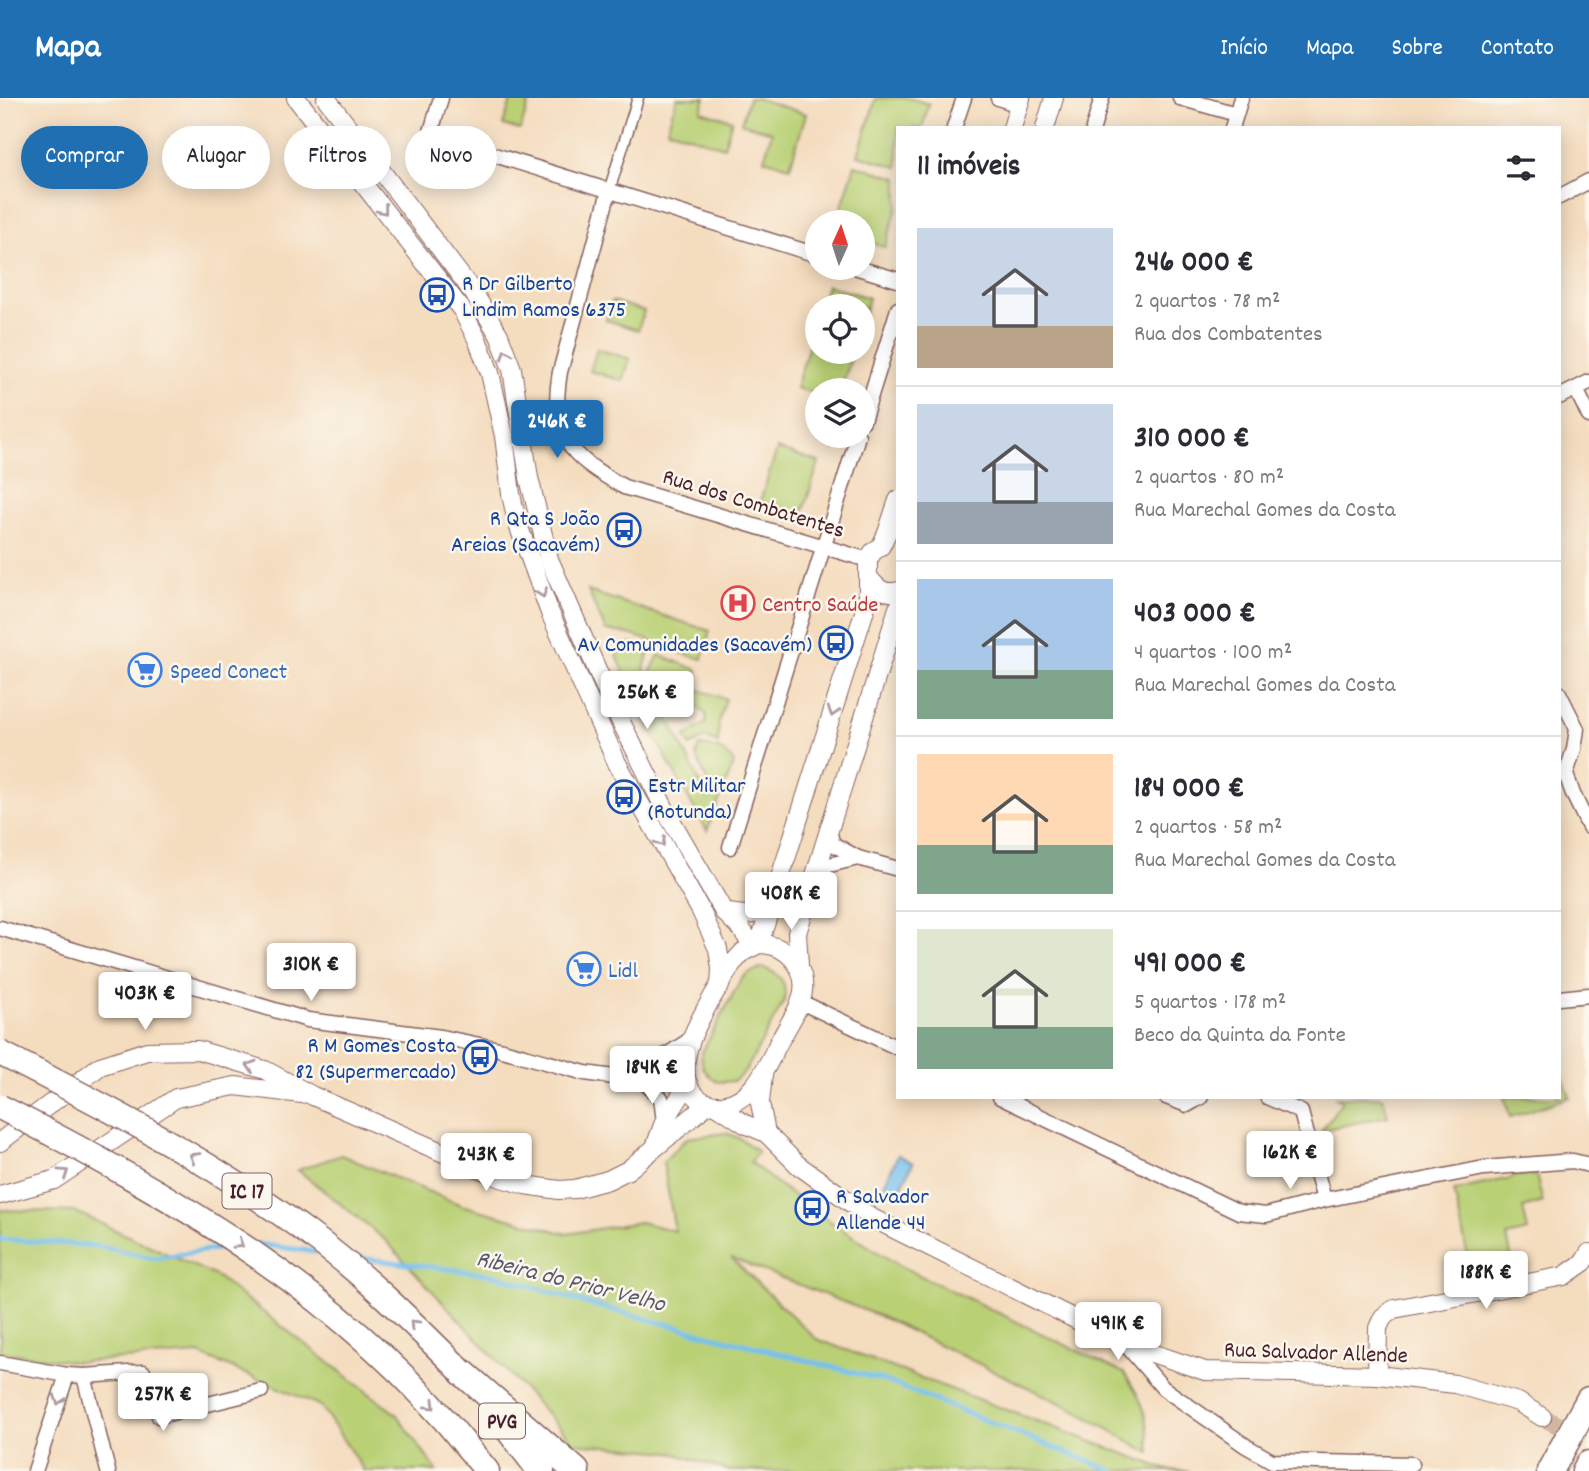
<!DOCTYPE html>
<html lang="pt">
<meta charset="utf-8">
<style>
:root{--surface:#fff;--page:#f7f7f7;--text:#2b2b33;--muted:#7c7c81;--line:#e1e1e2;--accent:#1f6fb2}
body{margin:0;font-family:Dekko,sans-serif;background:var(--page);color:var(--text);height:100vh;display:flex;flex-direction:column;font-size:26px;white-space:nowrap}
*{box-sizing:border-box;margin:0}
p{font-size:23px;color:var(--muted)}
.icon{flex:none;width:38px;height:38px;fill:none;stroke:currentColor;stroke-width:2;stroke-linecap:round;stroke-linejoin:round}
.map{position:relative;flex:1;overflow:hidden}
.panel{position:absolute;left:896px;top:28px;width:665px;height:973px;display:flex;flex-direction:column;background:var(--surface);border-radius:0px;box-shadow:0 4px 18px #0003}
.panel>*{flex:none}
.guide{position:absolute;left:21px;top:28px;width:665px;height:63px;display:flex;gap:14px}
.needle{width:46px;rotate:3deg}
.tools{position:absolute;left:805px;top:112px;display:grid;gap:14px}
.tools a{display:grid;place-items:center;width:70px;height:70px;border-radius:50%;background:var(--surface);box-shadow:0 4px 18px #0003;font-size:35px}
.price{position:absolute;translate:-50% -60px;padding:0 16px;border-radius:7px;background:#fff;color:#222;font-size:23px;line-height:46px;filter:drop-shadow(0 2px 4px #0008)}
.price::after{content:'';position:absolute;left:50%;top:42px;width:21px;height:16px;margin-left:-10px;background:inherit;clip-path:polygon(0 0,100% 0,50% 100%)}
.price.current{background:var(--accent);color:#fff}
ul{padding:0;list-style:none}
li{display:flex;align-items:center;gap:21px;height:175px;padding:0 21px}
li+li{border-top:2px solid var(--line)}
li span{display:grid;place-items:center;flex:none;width:196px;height:140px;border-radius:0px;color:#555}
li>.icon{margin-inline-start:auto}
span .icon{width:84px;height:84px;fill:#fffc;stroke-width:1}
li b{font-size:30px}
h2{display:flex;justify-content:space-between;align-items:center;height:84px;padding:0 21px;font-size:30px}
.tag{padding:0 24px;border-radius:32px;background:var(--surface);box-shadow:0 4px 18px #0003;font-size:24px;line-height:63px}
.tag.current{background:var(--accent);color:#fff}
header{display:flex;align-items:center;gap:42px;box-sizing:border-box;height:98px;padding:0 35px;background:var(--accent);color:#fff}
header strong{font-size:33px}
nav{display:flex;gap:38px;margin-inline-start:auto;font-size:24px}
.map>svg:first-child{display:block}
.green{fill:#b9d075;stroke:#827850;stroke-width:2}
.water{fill:#74c0ed;stroke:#5f708c;stroke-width:2}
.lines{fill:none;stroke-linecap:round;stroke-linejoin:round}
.stream{stroke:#74c0ed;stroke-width:5}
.tertiary-tunnel{stroke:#d2b6a1;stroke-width:18;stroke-dasharray:18 9;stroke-linecap:butt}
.pedestrian-casing{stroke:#86615e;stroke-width:13}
.minor-casing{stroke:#86615e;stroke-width:17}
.tertiary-casing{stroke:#86615e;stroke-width:20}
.trunk-casing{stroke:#86615e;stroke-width:27}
.motorway-casing{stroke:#86615e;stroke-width:29}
.pedestrian{stroke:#fff;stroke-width:10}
.minor{stroke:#fff;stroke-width:14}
.tertiary{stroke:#fff;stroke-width:18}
.trunk{stroke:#fff;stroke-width:24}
.motorway{stroke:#fff;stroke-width:26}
.trunk-bridge-casing{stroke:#86615e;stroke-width:27;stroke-linecap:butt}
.trunk-bridge{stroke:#fff;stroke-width:24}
.oneway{stroke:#ae9aa0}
.labels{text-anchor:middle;stroke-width:5;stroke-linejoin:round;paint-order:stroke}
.shield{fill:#fbf7ec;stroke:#7f6065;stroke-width:2}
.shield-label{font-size:21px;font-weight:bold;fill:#4a1f2b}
.transit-label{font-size:23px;fill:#164399;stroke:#fbf7ec;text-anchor:start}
.street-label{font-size:23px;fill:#4a1f2b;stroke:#fbf7ec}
.health-label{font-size:23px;fill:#be3a42;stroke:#fbf7ec;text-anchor:start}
.shop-label{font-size:23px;fill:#366cbe;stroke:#fbf7ec;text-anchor:start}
.water-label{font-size:24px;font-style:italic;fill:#59576f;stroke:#fbf7ec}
</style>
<header>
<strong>Mapa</strong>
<nav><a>Início</a><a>Mapa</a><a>Sobre</a><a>Contato</a></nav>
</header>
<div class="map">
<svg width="1589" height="1373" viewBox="0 0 1589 1373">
<rect width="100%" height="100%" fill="#fbf7ec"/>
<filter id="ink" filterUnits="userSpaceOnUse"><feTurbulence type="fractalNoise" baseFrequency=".0143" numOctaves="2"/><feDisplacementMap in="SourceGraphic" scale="14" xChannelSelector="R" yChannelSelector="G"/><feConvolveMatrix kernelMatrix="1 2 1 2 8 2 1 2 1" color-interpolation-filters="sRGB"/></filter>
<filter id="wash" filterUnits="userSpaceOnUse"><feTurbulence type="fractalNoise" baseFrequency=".00686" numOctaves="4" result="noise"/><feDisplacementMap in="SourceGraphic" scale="28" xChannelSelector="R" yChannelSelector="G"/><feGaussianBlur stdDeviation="1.57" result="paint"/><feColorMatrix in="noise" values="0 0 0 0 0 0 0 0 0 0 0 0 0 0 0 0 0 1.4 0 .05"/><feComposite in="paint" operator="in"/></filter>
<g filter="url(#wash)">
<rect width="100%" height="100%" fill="#f4dcbe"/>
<g class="green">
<path d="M512,0L530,2L520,32L503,27Z"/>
<path d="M677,0H705L701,13L732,22L724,49L667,31Z"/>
<path d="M749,0H756L806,16L790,69L764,61L772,34L741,25Z"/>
<path d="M876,0H909L929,6L922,30H898V69L858,57Z"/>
<path d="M855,67L898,80V107L885,149L863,142V124H837Z"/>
<path d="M827,187L869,200L863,221V208H821Z"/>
<path d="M612,203L644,213L638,232L606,222Z"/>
<path d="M817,220V254H853L841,292H817V296L796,290Z"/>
<path d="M597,251L630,261L623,283L590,273Z"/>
<path d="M777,351L819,364L802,417L760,404Z"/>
<path d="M588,493L710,533L702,561C670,554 640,534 606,533Z"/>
<path d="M632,545L650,551L644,571L707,699L709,687L696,658L699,648C716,649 725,651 734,665L707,733C674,674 639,615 615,552Z"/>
<path d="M659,557L698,572L693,590L726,601L719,623L718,645L705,640L690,648L685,639L706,625V616L693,606L661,592L651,573Z"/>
<path d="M761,870C779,873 788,885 784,903L745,974L734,983L719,984L712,981L703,970L701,956L741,881L747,876Z"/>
<path d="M1559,968L1570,999L1510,1019L1504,999H1559Z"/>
<path d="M1334,999H1383L1388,1018L1322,1032L1342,1003Z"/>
<path d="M726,1035L741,1041L758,1054L750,1064C798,1104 849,1137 902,1169L1124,1275C1145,1305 1148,1319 1150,1355L1071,1310L879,1218L731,1160L816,1241L1168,1372L1190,1373H729L670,1354L574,1345L384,1141L298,1072L341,1057L461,1107L567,1136L640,1124L675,1133L663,1064L687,1040Z"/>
<path d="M1536,1077L1543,1104L1523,1110L1528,1133L1507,1138L1514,1173L1473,1183L1454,1093L1502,1082H1508L1515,1078Z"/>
<path d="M0,1112L76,1114L216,1178L396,1316L437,1373H364L321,1308L199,1256L77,1264L0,1254Z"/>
</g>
<path class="water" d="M898,1057L913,1065L897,1098L882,1091Z"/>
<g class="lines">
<g class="stream">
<path d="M0,1141L97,1148L154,1160L229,1149"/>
<path d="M256,1146L316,1154"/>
<path d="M353,1159L495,1177L582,1204L886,1283L1113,1373"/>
</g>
</g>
</g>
<g filter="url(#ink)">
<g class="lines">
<path class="tertiary-tunnel" d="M1542,1319L1589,1343"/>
<defs>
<path id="pedestrian" d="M609,93L638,0"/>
<g id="minor">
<path d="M441,0L430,37L817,157"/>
<path d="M998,0L1019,7"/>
<path d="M1180,0L1236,16"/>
<path d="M954,30L964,0"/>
<path d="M1093,30L1102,0"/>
<path d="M1232,30L1241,0"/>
<path d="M609,93L560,274C549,339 571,359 624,389L868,462"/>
<path d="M1559,99L1589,83"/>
<path d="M858,170L898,182"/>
<path d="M1576,291L1589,318"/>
<path d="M1559,299L1589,284"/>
<path d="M863,323L898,211"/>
<path d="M1559,595L1577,631L1574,651L1566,676L1573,696L1589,729"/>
<path d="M829,734L833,746L858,760L898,771"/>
<path d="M730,749L858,338"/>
<path d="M815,778L829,767L858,760"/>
<path d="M0,830L308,922L441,939L499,951L585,975L643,983L685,981"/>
<path d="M1559,900L1589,897"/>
<path d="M801,904L898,950"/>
<path d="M623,978L659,962L693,940"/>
<path d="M643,983L661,1000L664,1024"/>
<path d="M1000,999L1239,1114L1266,1117L1324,1102L1484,1070L1573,1063L1589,1067"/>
<path d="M1166,999L1187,1007L1201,999"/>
<path d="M1267,999L1301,1014L1324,1102"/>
<path d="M1126,1247L1163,1290L1246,1348L1272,1363L1412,1366"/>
<path d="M0,1265L67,1277"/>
<path d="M84,1278L143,1274L159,1318L261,1293"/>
<path d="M35,1373L67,1277L84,1278L108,1373"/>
</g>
<g id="tertiary">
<path d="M296,0L462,212L477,241L490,275L504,338L511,396L517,424L550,515L617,665L701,813L718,851L721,871L720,888"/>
<path d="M326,0L473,194L499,237L512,271L529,380L549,461L612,606L668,717L724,814L741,831L753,848"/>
<path d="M1012,30L1021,0"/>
<path d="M1045,30L1054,0"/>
<path d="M870,481C877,490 885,497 898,493"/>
<path d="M724,814C743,818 758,819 773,806"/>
<path d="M759,846L868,502V462L873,454L881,448L887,435L898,402"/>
<path d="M759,846C790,846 812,875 800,905C795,917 787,930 780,942C767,967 754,1003 722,1007C711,1008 701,1004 694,996C665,963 715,897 732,866L743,854Z"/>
<path d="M799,867L797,835L898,510"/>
<path d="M763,977L760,1005L766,1035"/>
<path d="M716,1007L745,1026L766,1035L798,1067L872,1120L1125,1246L1205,1273L1377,1277L1455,1286L1518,1304L1542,1319"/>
<path d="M0,1044L100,968L147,953L198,952L265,972L313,998L501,1080L525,1087L559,1092L575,1091L608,1082L628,1072L708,1006"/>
<path d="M655,1049L664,1024L688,986"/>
<path d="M0,1097L54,1082L176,1000L235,988L302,996"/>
<path d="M1377,1277L1378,1230L1383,1219L1394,1211L1564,1178L1584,1164L1589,1155"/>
</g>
<path id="trunk" d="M469,1351L487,1373"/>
<g id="motorway">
<path d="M462,1274L576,1373"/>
<path d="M506,1328L541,1373"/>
<path d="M1550,1373L1589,1302"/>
<path d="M1585,1373L1589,1366"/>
</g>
</defs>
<use href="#pedestrian" class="pedestrian-casing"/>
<use href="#minor" class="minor-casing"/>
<use href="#tertiary" class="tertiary-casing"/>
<use href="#trunk" class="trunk-casing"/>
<use href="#motorway" class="motorway-casing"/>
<use href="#pedestrian" class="pedestrian"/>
<use href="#minor" class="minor"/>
<use href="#tertiary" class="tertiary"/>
<use href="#trunk" class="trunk"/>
<use href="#motorway" class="motorway"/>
<defs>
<g id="trunk-bridge">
<path d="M0,955C107,1009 212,1064 308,1135C364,1176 413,1225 462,1274"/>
<path d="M0,1009C172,1097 347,1197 469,1351"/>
</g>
</defs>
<use href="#trunk-bridge" class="trunk-bridge-casing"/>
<use href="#trunk-bridge" class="trunk-bridge"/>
</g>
<defs><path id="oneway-chevron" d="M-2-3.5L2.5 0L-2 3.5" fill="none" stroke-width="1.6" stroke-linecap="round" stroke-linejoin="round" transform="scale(1.75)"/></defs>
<g class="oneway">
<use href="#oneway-chevron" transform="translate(383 112) rotate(52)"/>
<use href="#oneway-chevron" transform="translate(506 256) rotate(-111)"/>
<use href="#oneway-chevron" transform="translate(542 495) rotate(70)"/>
<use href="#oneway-chevron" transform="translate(833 614) rotate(107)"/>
<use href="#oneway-chevron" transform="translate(661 744) rotate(60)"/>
<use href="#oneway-chevron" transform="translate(251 968) rotate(-163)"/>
<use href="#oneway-chevron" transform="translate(194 1059) rotate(-148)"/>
<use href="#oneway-chevron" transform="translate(64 1075) rotate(-34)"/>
<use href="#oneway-chevron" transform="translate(239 1146) rotate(33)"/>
<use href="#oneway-chevron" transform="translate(414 1226) rotate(-135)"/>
<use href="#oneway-chevron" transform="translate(59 1302) rotate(109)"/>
<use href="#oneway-chevron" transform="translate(431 1307) rotate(45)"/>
</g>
</g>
<defs>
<symbol id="bus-ring" viewBox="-11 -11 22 22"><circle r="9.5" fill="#fbf7ec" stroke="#1a4fb4" stroke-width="1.5"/><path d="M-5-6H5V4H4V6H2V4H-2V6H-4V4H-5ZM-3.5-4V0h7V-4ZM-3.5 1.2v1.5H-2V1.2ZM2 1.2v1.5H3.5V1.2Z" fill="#1a4fb4"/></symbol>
<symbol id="hospital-ring" viewBox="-11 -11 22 22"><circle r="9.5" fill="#fbf7ec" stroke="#e0444e" stroke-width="1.5"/><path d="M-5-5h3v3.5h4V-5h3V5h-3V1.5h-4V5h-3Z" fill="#e0444e"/></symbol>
<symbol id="supermarket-ring" viewBox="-11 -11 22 22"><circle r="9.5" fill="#fbf7ec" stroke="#3f7fe0" stroke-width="1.5"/><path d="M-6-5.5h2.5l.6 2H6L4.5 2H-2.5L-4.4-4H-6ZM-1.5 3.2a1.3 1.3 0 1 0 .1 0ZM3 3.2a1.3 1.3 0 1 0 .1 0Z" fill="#3f7fe0"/></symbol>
</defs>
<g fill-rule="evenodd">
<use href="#bus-ring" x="418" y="178" width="38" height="38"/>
<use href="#bus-ring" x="605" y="413" width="38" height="38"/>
<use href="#hospital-ring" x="719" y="486" width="38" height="38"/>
<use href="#bus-ring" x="817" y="526" width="38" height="38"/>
<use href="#supermarket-ring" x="126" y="553" width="38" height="38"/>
<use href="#bus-ring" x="605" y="680" width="38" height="38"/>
<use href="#supermarket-ring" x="565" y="852" width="38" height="38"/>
<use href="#bus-ring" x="461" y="940" width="38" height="38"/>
<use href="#bus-ring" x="793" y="1091" width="38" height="38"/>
</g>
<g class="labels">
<g class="shield">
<rect x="222.5" y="1075.5" width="49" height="35" rx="5"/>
<rect x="479" y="1305.5" width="46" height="35" rx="5"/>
</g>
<g class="shield-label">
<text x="247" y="1100">IC 17</text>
<text x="502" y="1330">PVG</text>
</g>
<g class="transit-label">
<text x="462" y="192">R Dr Gilberto<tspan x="462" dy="26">Lindim Ramos 6375</tspan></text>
<text x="600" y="427" text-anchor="end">R Qta S João<tspan x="600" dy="26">Areias (Sacavém)</tspan></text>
<text x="812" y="553" text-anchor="end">Av Comunidades (Sacavém)</text>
<text x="648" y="694">Estr Militar<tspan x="648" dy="26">(Rotunda)</tspan></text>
<text x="456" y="954" text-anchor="end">R M Gomes Costa<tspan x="456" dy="26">82 (Supermercado)</tspan></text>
<text x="836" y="1105">R Salvador<tspan x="836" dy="26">Allende 44</tspan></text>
</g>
<g class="street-label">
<text transform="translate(754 404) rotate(17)" y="8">Rua dos Combatentes</text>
<text transform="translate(1316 1253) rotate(2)" y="8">Rua Salvador Allende</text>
</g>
<g class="health-label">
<text x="762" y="513">Centro Saúde</text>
</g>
<g class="shop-label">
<text x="170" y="580">Speed Conect</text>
<text x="608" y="879">Lidl</text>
</g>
<g class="water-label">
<text transform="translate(571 1182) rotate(14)" y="8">Ribeira do Prior Velho</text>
</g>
</g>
</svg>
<div class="tools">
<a><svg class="needle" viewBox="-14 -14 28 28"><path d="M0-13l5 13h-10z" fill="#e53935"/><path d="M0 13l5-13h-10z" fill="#7c7c81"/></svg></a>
<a><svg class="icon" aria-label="locate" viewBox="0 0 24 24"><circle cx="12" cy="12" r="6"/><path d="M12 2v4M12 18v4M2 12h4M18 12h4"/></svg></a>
<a><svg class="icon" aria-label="layers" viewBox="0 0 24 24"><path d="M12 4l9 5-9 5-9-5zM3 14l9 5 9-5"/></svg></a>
</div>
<b class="price current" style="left:557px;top:362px">246K €</b>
<b class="price" style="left:647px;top:633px">256K €</b>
<b class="price" style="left:791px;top:834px">408K €</b>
<b class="price" style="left:311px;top:905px">310K €</b>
<b class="price" style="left:145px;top:934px">403K €</b>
<b class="price" style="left:652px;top:1008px">184K €</b>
<b class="price" style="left:1290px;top:1093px">162K €</b>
<b class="price" style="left:486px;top:1095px">243K €</b>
<b class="price" style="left:1486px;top:1213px">188K €</b>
<b class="price" style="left:1118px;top:1264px">491K €</b>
<b class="price" style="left:163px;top:1335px">257K €</b>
<div class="guide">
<a class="tag current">Comprar</a>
<a class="tag">Alugar</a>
<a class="tag">Filtros</a>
<a class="tag">Novo</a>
</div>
<section class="panel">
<h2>11 imóveis<svg class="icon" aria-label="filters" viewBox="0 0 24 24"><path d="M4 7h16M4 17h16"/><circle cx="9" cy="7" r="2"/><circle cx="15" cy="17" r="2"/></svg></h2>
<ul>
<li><span style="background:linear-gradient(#c9d6e8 70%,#b9a48a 0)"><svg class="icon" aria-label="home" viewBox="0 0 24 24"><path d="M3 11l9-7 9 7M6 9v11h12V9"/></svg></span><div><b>246 000 €</b><p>2 quartos · 78 m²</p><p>Rua dos Combatentes</p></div></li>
<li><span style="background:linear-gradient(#c9d6e8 70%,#9aa5b1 0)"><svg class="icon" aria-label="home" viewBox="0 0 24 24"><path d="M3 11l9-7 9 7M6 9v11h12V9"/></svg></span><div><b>310 000 €</b><p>2 quartos · 80 m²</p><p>Rua Marechal Gomes da Costa</p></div></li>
<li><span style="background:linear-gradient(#a9c7e8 65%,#7fa58c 0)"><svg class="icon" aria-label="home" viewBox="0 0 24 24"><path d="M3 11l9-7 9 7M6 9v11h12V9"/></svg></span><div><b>403 000 €</b><p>4 quartos · 100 m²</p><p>Rua Marechal Gomes da Costa</p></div></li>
<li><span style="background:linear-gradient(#ffd9b3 65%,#7fa58c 0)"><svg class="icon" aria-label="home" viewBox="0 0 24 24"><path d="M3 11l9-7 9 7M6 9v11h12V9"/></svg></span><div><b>184 000 €</b><p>2 quartos · 58 m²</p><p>Rua Marechal Gomes da Costa</p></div></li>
<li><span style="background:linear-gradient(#dfe7d0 70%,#7fa58c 0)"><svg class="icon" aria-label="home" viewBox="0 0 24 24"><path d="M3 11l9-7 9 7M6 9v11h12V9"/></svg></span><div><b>491 000 €</b><p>5 quartos · 178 m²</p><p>Beco da Quinta da Fonte</p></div></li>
</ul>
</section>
</div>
